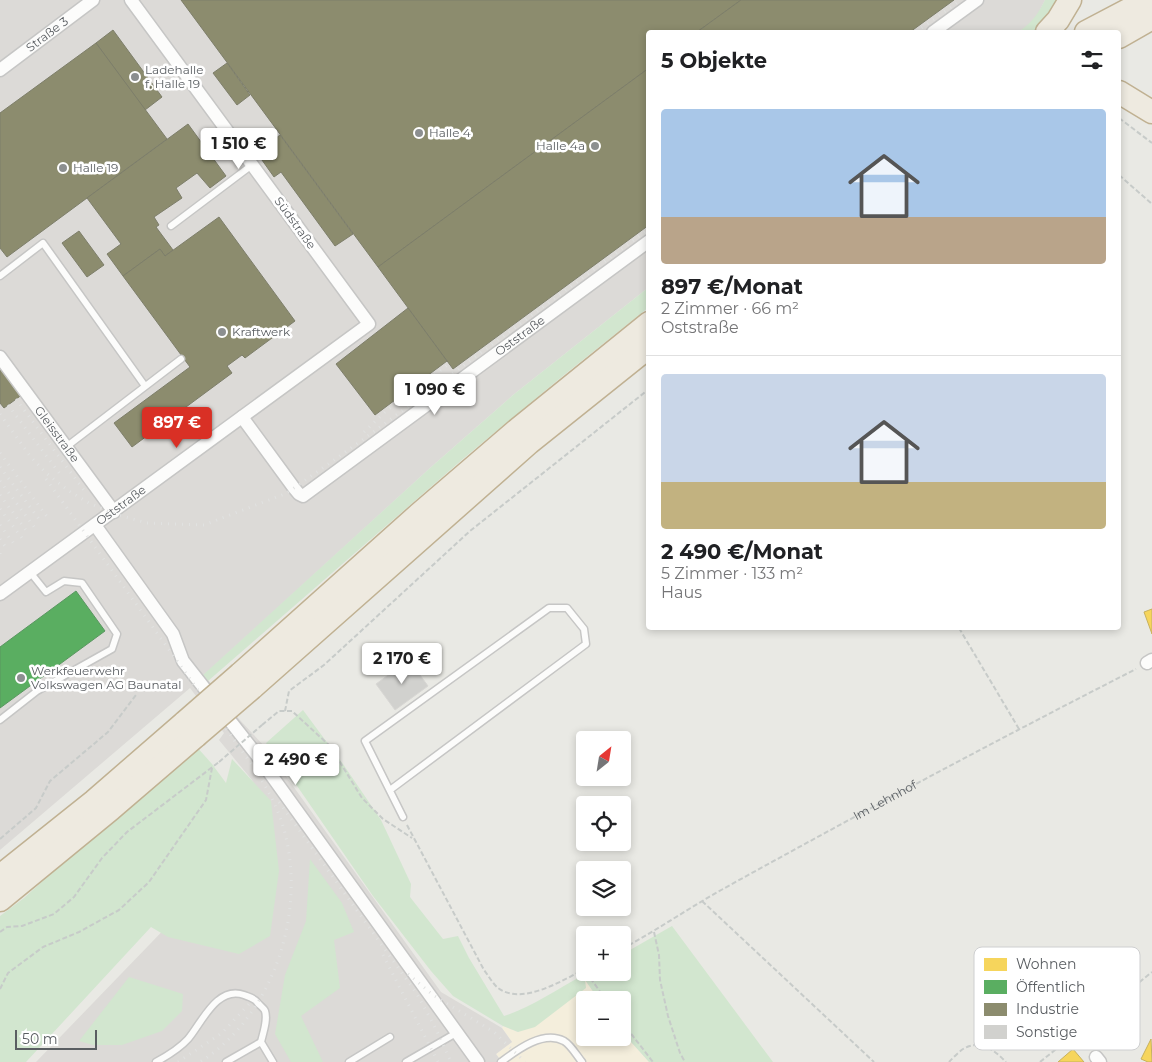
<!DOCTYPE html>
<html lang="de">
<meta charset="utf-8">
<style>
:root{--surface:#fff;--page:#f2f2f2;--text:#202124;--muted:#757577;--line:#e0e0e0;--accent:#d93025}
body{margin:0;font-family:Montserrat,sans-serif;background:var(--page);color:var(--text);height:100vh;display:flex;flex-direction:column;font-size:19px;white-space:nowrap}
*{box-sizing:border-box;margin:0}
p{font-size:16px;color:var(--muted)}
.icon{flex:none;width:28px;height:28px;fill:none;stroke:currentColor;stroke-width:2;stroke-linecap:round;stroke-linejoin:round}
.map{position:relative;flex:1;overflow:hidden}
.details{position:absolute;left:646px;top:30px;width:475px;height:600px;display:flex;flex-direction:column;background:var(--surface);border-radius:5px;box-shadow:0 2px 8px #0003}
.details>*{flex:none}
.needle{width:32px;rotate:30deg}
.tools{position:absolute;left:576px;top:731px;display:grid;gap:10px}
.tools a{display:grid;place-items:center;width:55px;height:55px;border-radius:5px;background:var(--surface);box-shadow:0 2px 8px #0003;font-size:25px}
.scale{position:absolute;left:15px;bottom:12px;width:82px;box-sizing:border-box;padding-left:5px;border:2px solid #5a5e62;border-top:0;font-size:14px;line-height:18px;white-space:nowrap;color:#5a5e62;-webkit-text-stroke:4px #fff;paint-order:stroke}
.price{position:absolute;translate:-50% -42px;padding:0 11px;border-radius:5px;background:#fff;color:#222;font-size:16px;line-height:32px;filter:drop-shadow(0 1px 2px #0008)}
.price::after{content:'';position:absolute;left:50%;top:30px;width:15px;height:11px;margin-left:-8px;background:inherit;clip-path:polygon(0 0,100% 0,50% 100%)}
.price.active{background:var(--accent);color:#fff}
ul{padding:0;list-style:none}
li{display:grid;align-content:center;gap:10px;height:265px;padding:0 15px}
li+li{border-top:1px solid var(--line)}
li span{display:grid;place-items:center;height:155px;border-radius:5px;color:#555}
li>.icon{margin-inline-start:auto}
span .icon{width:90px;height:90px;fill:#fffc;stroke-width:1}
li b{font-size:21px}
h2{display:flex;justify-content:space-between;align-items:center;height:60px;padding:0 15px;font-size:21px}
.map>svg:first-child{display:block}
.commercial{fill:#f4eedc}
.industrial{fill:#dcdad7}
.green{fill:#d2e6cf}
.homes{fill:#f6d55c;stroke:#c7b15e}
.public{fill:#5aae61;stroke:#5a9661}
.industry{fill:#8c8c6e;stroke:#7d7e6a}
.building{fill:#d1d1ce;stroke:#d8d7d4}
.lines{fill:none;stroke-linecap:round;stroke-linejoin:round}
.lane-casing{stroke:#c6c6c5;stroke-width:9}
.street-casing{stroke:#c6c6c5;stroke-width:15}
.highway-casing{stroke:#c0b192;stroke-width:25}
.path{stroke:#c7cbc9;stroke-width:2;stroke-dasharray:5 2.5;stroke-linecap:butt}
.lane{stroke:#fcfcfb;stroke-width:6}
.street{stroke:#fcfcfb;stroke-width:12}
.highway{stroke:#eeeae0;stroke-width:22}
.rail{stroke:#e1e2e1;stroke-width:3;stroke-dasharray:1 6;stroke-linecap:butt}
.highway-bridge-casing{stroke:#c0b192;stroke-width:25;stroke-linecap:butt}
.path-bridge{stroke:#c7cbc9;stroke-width:2;stroke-dasharray:5 2.5;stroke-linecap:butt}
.highway-bridge{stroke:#eeeae0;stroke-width:22}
.poi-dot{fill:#8c8f90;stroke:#fff;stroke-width:2}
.labels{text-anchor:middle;stroke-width:5;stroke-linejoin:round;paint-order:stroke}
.street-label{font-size:12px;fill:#5a5e62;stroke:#fff}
.poi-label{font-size:12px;fill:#5a5e62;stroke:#fff;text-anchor:start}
.key{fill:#fff;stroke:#cecfd0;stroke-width:1}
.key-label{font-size:14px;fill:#5a5e62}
</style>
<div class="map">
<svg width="1152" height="1062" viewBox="0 0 1152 1062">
<rect width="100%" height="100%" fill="#e9e9e4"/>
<path class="commercial" d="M585,979L599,1000H585V1038H622L623,1033L649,1062H502L496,1054L512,1042L502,1028L503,1026L518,1032Z"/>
<path class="industrial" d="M0,0H1045L1036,18L1026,27L1018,32H649V287L513,395L430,468L204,675L239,719L265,747L441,992L502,1028L512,1042L496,1054L502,1062H36L264,826L266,805L252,780L219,740L224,733L190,688L0,850Z"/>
<g class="green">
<path d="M1045,0H1064L1041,32H1018C1031,24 1038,14 1045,0Z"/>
<path d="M649,287V307L564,375L464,458L208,681L203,675L430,468L513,395Z"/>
<path d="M303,710L343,764L381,820L411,884L410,897L443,939L458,936L469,958L504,1016C530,1008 557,989 582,976L585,979L594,973L622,972L623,954L672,926L773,1062H649L623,1033L622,1000H599L585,980L586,988L535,1027L518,1032L503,1026L453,996L431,971L373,896L295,783L266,743Z"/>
<path d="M196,746L212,764L226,783L232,759L271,801L279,871L270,936L239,954L168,937L151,927L26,1062H0V916L24,898L111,819Z"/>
<path d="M310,859L342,903L354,932L334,940L340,988L301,1016L323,1062H291L275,1034L285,975L306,921Z"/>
<path d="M129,977L183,994L182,1011L162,1031L122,1045H93L79,1041Z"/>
</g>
<g class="homes">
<path d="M1152,609V634L1144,612Z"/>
<path d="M1151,1039L1152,1062H1148L1141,1059Z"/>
<path d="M1073,1049L1084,1062H1058Z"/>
</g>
<path class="public" d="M76,591L105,631L0,708V647Z"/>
<g class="industry">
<path d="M181,0H741L697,32H649V68L378,267Z"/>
<path d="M741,0H954L910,32H697Z"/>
<path d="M113,30L162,97L145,110L96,43Z"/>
<path d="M96,43L167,139L7,257L0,248V113Z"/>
<path d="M227,63L250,95L237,105L213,73Z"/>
<path d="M649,68V225L453,369L378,267Z"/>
<path d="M188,124L226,176L210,188L197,173L176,188L182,198L154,217L159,225L156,227L173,250L165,256L160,249L123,276L107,254L121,244L87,198Z"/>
<path d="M280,135L353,234L335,246L281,172L274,177L257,153Z"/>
<path d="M219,217L295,321L245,358L242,355L227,366L232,373L132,447L114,423L190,367L123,276L160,249L165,256Z"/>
<path d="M79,231L104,265L87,277L62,243Z"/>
<path d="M408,308L447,361L375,415L336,364Z"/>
<path d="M0,363L23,394L4,408L0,403Z"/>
</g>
<path class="building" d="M409,660L428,686L395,710L376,684Z"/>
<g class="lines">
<defs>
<g id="lane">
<path d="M171,226L252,165"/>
<path d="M0,276L43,243L145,386"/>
<path d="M66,447L181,359"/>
<path d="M0,720L37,691L112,649L117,634L82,583L64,581L46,592L30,572"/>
<path d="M390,790L586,644L584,629L567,608H549L365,741L403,817"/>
<path d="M156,1062C167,1056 179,1049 188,1039C201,1024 217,985 244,995C249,997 254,998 257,1002C259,1005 264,1008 265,1011C268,1020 263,1033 261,1042L273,1062"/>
<path d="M226,1062L261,1042"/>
<path d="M349,1062L390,1037"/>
<path d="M406,1062L458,1032"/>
<path d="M501,1062C517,1050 543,1030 564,1041C571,1045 577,1056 582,1062"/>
</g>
<g id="street">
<path d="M933,32L977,0"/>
<path id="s2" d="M0,70L93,0"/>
<path id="s3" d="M0,357L114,512"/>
<path id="s4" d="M242,417L294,488L299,494L303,496L649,241"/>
<path d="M95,525L173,634L183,661L256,754L478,1062"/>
<path id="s5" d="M0,594L369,324L131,0"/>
<path d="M1147,663L1152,660"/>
<path d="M1096,1057L1100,1062"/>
</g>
<g id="highway">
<path d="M1047,32L1058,20L1070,0"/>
<path d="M1086,32L1147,0"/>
<path d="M1119,37L1152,18"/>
<path d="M1119,92L1152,112"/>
<path d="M240,674L419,514L518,429L649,323"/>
<path d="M252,688L529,443L649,347"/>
<path d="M0,876L94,801L185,722"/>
<path d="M0,900L111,809L196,736"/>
</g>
</defs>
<use href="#lane" class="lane-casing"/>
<use href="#street" class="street-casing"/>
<use href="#highway" class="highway-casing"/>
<g class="path">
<path d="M1119,118L1152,143"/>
<path d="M1119,175L1152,204"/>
<path d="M959,628L1019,729"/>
<path d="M285,711L289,691L324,665L470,531L649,389"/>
<path d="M262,725L279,711H292L330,746L362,798L383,819L412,838"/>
<path d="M407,825L484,970C488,975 493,984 498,988C522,1006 563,980 585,969"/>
<path d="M0,839L36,808L50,781L108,732L136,695"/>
<path d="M702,901L874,1062"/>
<path d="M0,932L7,927L22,926L54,914L74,897L102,858L127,832L219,762"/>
<path d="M654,932L659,955L660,980L668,1016L680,1053L685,1062"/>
<path id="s1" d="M622,949C657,930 689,908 723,889C860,813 997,740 1136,669"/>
<path d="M586,972L606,1000"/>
<path d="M0,989L8,973L43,947L79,932L119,910L149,882L206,800L212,768"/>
<path d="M622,1022L653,1062"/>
<path d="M1074,1035L1088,1049"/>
<path d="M949,1062C954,1057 961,1049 967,1047C983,1040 996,1052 1006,1062"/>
<path d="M1040,1062L1152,972"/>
</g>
<use href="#lane" class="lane"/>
<use href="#street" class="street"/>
<use href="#highway" class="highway"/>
<g class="rail">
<path d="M916,32L961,0"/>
<path d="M16,399L86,493"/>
<path d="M8,405L60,474"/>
<path d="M0,414L30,456L46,473L69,491L89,503L112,513L147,523L204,525L287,493L361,441L649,229"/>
<path d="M364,432L386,411L449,364"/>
<path d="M0,453L48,518"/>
<path d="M0,467L42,523"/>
<path d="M46,479L255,769C266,787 276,804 282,823C309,907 275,1015 200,1062"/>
<path d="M0,481L35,528"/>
<path d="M0,495L28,533"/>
<path d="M0,509L22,538"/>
<path d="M0,525L14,544"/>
<path d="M0,539L7,549"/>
<path d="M0,553V554"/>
<path d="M279,802L417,994L436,1029L451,1062"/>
<path d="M383,955L438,1062"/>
<path d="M408,974L433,995L494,1032L525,1062"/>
<path d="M178,1062L222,1033L249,1004"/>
</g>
<defs>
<g id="highway-bridge">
<path d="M185,722L240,674"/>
<path d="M196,736L252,688"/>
</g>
</defs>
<use href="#highway-bridge" class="highway-bridge-casing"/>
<path class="path-bridge" d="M219,762L262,725"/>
<use href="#highway-bridge" class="highway-bridge"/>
</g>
<g class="poi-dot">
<circle cx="135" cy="77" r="5"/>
<circle cx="419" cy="133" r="5"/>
<circle cx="595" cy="146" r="5"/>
<circle cx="63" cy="168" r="5"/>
<circle cx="222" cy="332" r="5"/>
<circle cx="21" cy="678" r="5"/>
</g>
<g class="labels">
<g class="street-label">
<text dy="4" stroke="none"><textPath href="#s2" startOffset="59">Straße 3</textPath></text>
<text transform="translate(295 223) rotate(54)" y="4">Südstraße</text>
<text dy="4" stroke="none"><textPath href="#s4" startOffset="370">Oststraße</textPath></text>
<text dy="4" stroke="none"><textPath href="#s3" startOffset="96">Gleisstraße</textPath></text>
<text dy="4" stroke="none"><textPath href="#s5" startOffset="150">Oststraße</textPath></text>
<text dy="4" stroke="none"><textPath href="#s1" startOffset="302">Im Lehnhof</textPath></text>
</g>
<g class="poi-label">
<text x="145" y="74">Ladehalle<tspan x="145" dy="14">f. Halle 19</tspan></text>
<text x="429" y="137">Halle 4</text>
<text x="585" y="150" text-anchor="end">Halle 4a</text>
<text x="73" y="172">Halle 19</text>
<text x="232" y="336">Kraftwerk</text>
<text x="31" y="675">Werkfeuerwehr<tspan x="31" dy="14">Volkswagen AG Baunatal</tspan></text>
</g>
</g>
<rect x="974" y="947" width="166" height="103" rx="8" class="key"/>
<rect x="984" y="958" width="23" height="13" fill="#f6d55c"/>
<rect x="984" y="980" width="23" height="14" fill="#5aae61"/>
<rect x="984" y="1003" width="23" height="13" fill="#8c8c6e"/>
<rect x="984" y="1025" width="23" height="14" fill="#d1d1ce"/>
<g class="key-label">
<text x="1016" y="969">Wohnen</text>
<text x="1016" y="992">Öffentlich</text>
<text x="1016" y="1014">Industrie</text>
<text x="1016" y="1037">Sonstige</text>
</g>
</svg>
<div class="tools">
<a><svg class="needle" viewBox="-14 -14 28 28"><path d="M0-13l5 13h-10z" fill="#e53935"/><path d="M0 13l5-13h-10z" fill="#757577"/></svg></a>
<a><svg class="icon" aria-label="locate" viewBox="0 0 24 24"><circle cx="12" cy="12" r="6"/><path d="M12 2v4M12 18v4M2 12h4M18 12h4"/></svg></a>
<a><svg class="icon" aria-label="layers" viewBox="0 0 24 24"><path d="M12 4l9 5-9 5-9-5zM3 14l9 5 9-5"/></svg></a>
<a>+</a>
<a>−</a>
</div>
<div class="scale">50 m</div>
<b class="price" style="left:239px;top:170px">1 510 €</b>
<b class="price" style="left:435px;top:416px">1 090 €</b>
<b class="price active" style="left:177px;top:449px">897 €</b>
<b class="price" style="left:402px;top:685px">2 170 €</b>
<b class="price" style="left:296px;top:786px">2 490 €</b>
<section class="details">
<h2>5 Objekte<svg class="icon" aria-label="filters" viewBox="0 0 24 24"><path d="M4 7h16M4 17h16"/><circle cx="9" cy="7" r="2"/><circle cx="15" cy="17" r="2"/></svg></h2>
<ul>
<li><span style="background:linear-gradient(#a9c7e8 70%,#b9a48a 0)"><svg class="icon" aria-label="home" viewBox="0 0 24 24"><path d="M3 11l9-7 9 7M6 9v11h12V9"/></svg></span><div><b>897 €/Monat</b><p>2 Zimmer · 66 m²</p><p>Oststraße</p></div></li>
<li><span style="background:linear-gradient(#c9d6e8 70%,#c2b280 0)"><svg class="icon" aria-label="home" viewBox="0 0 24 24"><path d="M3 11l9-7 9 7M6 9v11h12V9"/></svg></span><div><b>2 490 €/Monat</b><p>5 Zimmer · 133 m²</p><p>Haus</p></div></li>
</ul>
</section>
</div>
